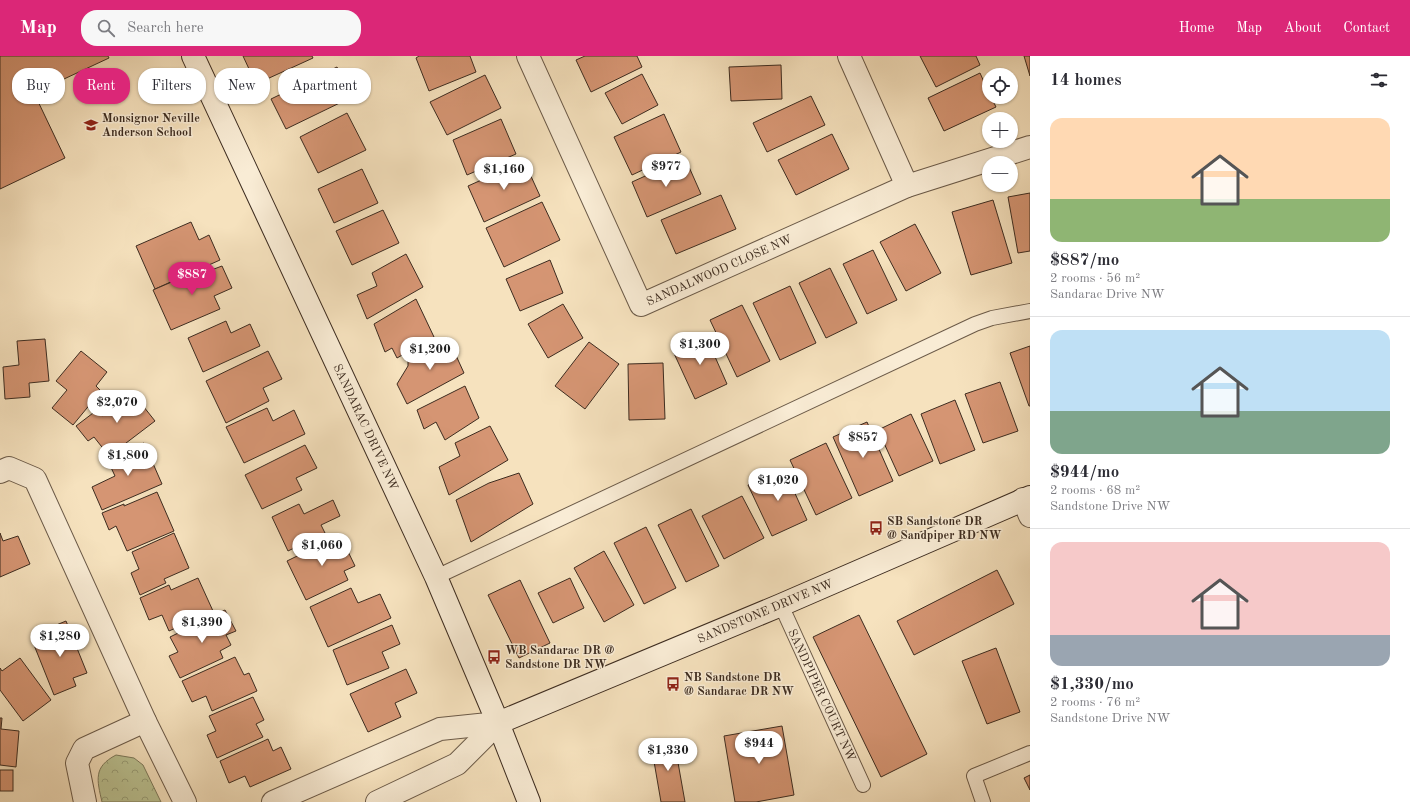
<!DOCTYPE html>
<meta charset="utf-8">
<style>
:root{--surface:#fff;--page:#f7f7f7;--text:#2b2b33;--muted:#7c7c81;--line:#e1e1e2;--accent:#db2777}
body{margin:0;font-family:"Old Standard TT",serif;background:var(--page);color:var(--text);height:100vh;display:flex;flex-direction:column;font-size:15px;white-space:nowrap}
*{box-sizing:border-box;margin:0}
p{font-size:13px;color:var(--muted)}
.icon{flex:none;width:22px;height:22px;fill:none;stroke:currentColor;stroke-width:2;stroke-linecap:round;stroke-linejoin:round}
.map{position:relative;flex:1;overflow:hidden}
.sheet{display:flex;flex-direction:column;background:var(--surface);width:380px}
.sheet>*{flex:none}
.guide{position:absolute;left:12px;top:12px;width:380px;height:36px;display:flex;gap:8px}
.tools{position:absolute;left:982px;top:12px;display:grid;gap:8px}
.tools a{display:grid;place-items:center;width:36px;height:36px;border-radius:50%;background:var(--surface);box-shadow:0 1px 3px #0004;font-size:20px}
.price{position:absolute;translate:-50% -34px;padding:0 9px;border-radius:14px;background:#fff;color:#222;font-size:13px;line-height:26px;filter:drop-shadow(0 1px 2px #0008)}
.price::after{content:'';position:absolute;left:50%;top:24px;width:12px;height:9px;margin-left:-6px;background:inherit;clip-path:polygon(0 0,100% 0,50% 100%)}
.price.current{background:var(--accent);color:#fff}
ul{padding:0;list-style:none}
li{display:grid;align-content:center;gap:8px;height:212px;padding:0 20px}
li+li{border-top:1px solid var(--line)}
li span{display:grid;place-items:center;height:124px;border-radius:12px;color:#555}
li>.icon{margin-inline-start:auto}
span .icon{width:72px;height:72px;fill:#fffc;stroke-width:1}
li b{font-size:17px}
h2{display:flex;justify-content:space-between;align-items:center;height:48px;padding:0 20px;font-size:17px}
.tag{padding:0 14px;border-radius:16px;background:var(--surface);box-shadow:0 1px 3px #0004;font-size:14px;line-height:36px}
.tag.current{background:var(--accent);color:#fff}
header{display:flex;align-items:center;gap:24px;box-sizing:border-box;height:56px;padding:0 20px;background:var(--accent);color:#fff}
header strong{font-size:19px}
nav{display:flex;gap:22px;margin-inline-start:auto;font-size:14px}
.search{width:280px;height:36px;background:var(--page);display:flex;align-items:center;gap:10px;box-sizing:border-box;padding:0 14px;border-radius:16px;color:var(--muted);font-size:15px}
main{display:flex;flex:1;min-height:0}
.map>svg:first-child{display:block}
.forest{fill:url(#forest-crowns);stroke:#7c785a}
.building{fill:#d59573;stroke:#3d2c20}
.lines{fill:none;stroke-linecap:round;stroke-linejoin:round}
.lane-casing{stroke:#6b5a48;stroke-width:16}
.street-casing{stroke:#6b5a48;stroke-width:24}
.secondary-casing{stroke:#3d2c20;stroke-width:24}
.lane{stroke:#f9ecd5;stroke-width:14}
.street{stroke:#f9ecd5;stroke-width:22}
.secondary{stroke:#f9ecd5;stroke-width:22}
.labels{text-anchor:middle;stroke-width:3;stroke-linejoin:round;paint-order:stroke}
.poi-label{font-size:12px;font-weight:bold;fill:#3d2c20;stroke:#f9ecd5;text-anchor:start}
.street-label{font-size:12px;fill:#3d2c20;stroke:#f9ecd5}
</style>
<header>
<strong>Map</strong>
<div class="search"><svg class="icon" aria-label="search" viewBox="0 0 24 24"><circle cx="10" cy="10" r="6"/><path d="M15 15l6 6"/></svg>Search here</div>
<nav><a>Home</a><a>Map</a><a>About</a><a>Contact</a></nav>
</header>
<main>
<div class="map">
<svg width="1030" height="746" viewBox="0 0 1030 746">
<defs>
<pattern id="forest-crowns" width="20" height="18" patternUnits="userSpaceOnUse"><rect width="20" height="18" fill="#bbc393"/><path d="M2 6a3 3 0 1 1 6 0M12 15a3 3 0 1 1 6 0" fill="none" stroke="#999f78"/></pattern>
</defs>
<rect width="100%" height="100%" fill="#f6e2be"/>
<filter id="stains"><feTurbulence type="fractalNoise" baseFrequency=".005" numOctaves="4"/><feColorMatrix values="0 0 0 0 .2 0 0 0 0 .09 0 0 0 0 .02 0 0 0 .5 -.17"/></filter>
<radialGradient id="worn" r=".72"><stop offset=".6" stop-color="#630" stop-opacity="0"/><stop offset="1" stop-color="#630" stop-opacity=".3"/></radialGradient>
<path class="forest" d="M116,699L134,702L143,709L161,746H102C97,724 93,711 116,699Z"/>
<g class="building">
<path d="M0,0H108L109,2L34,37L65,102L0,133Z"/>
<path d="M243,0H312L313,2L256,28Z"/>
<path d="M419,0H470L476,16L429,35L416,2Z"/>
<path d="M585,0H637L642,11L591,36L576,4Z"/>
<path d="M920,0H976L980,9L936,31Z"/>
<path d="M1024,0H1030V20Z"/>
<path d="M781,9L782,43L731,45L729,11Z"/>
<path d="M337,11L352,41L286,73L271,43Z"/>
<path d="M980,17L989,37V41H991L996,51L944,75L928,42Z"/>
<path d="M642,18L658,49L622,68L605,37Z"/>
<path d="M485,19L501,52L447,79L430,46Z"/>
<path d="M811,40L825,69L767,96L753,67Z"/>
<path d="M347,57L366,94L318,117L300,81Z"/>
<path d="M664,58L681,96L632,119L614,81Z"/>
<path d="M501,63L516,98L467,119L453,84Z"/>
<path d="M832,78L849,113L796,139L778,104Z"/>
<path d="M685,102L701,138L647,161L632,126Z"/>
<path d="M524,105L540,140L484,166L468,130Z"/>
<path d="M362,113L378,147L334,167L318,133Z"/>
<path d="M1030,137V195L1018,197L1008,141Z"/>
<path d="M721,139L736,173L676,198L661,164Z"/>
<path d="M993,144L1012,207L971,219L952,156Z"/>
<path d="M542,146L560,184L504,211L486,172Z"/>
<path d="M383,154L399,187L352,209L336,175Z"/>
<path d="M191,166L199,184L209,179L220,204L155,233L136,190Z"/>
<path d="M915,168L941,217L906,235L880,186Z"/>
<path d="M873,194L897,244L867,258L843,208Z"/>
<path d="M406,198L423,231L367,263L357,239L377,230L372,217Z"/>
<path d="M550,204L563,237L520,255L506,223Z"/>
<path d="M222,210L232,232L214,240L220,253L171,274L153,234L204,212L206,216Z"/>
<path d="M830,212L857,267L826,282L799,227Z"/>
<path d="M790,230L816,287L780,304L753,247Z"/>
<path d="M416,243L434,281L397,302L392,292L385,296L374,268Z"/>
<path d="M563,248L583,282L548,302L528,268Z"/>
<path d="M742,249L770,305L737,321L710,264Z"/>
<path d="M226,265L231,277L250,268L260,290L203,316L188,282Z"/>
<path d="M705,278L727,328L695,343L672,293Z"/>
<path d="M448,282L464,317L407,348L397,328L408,310V304Z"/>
<path d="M45,283L49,325L29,327L30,341L5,343L3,311L19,309L17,285Z"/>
<path d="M589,286L619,308L585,353L555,330Z"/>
<path d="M1030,290V350H1029L1010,297Z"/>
<path d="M81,295L107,316L96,330L101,335L73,369L52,352L67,334L56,325Z"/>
<path d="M268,295L282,323L263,332L269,345L226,367L206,325Z"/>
<path d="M663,307L665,363L629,364L628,308Z"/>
<path d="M1000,326L1018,375L983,387L965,338Z"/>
<path d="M465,330L479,362L445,384L436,366L424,373L417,354Z"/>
<path d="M132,336L155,365L109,400L94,381L88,385L76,370L97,354L102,360Z"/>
<path d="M955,344L975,394L940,408L921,358Z"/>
<path d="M267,352L273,365L294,354L305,378L244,407L226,371Z"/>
<path d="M911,358L933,405L899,420L878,374Z"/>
<path d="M867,366L893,425L859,440L833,381Z"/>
<path d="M490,370L508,404L449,439L439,411L460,400L455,387Z"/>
<path d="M144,387L162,428L102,454L92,431L115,420L107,403Z"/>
<path d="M826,387L852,442L816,459L790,404Z"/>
<path d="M305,389L317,412L296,422L302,434L262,453L245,419Z"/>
<path d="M784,413L807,464L772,480L748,429Z"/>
<path d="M519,417L533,448L471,486L456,444L489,427Z"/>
<path d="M157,436L174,475L127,495L116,470L109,474L102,457L124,448V450Z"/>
<path d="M742,440L764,482L724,503L702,460Z"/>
<path d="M333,444L340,460L321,469L325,477L288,495L272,461L299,448L304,458Z"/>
<path d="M691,453L719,510L686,526L658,469Z"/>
<path d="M646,471L676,532L644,548L614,487Z"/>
<path d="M0,477L3,485L18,480L30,508L0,521Z"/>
<path d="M174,477L189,512L164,523L166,527L140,539L131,517L139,513L132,496Z"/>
<path d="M340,479L355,510L344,515L348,524L306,544L287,505Z"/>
<path d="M604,495L634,549L604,566L574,512Z"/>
<path d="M997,514L1014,548L914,599L897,565Z"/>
<path d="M198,522L213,555L169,575L162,559L149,564L140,542L169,529L171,534Z"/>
<path d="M570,522L584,552L553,567L538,537Z"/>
<path d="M520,524L550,587L519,602L488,539Z"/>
<path d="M351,532L358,547L380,538L391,562L328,591L310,551Z"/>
<path d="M225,554L236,575L226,579L231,589L220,595L223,602L180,622L169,600L178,596L170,581Z"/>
<path d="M859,559L927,698L881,721L813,581Z"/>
<path d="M66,565L87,617L73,622L76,630L54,639L34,589L41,586L37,577Z"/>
<path d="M392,569L400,588L382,596L389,612L347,629L333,594Z"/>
<path d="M996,592L1020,656L987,668L962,605Z"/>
<path d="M235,601L244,619L249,617L257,635L212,655L206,640L192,646L182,625Z"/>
<path d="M20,602L51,644L23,665L0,634V612L2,615Z"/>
<path d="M406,613L417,637L395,647L401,661L368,676L350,638Z"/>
<path d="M253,641L264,664L256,668L263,681L217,702L207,679L216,675L209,660Z"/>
<path d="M0,662H2L1,673L19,675L16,711L0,709Z"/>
<path d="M782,670L794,739L756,746H735L724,680Z"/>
<path d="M268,683L273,695L281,691L291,713L250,731L245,720L229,727L220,705Z"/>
<path d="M674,684L685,746H661L651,688Z"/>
<rect x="0" y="714" width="13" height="21"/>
<path d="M1030,719V734L1024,722Z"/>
</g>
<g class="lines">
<defs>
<g id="lane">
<path d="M436,521L975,268L992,262L1030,255"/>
<path d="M781,549L863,729"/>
<path d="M983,746L974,720L1030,697"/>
</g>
<g id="street">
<path d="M528,0L641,249L907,130L1030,91"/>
<path d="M849,0L907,130"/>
<path d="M0,416L9,412L35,423L145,665L185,746"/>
<path d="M1023,443L1030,460"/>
<path d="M85,746L77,707L84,693L145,665"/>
<path d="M273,746L440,673L498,667"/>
<path d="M377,746L457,708L498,667"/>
</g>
<g id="secondary">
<path d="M193,0L436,521L498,667L529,746"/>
<path d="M498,667L781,549L1030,441"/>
</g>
</defs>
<use href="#lane" class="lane-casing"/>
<use href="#street" class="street-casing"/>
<use href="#secondary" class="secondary-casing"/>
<use href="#lane" class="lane"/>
<use href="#street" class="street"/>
<use href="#secondary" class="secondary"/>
</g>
<defs>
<symbol id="school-bare" viewBox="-9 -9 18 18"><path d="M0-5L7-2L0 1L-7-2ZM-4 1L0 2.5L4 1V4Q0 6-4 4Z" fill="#8f2418" stroke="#f9ecd5" stroke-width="2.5" paint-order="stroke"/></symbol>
<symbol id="bus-bare" viewBox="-9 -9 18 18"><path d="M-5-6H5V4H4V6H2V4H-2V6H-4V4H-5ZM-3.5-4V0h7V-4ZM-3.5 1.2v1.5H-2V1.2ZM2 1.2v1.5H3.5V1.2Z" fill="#8f2418" stroke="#f9ecd5" stroke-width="2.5" paint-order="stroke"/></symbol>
</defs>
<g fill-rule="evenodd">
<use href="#school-bare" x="81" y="59" width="20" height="20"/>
<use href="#bus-bare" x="866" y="462" width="20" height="20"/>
<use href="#bus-bare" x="484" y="591" width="20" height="20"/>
<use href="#bus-bare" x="663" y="618" width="20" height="20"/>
</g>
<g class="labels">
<g class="poi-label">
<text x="102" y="66">Monsignor Neville<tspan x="102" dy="14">Anderson School</tspan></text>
<text x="887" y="469">SB Sandstone DR<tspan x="887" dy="14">@ Sandpiper RD NW</tspan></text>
<text x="505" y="598">WB Sandarac DR @<tspan x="505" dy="14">Sandstone DR NW</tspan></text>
<text x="684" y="625">NB Sandstone DR<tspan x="684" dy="14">@ Sandarac DR NW</tspan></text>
</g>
<g class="street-label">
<text transform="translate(719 214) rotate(-24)" y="4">SANDALWOOD CLOSE NW</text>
<text transform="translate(366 371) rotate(65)" y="4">SANDARAC DRIVE NW</text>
<text transform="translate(765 555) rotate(-23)" y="4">SANDSTONE DRIVE NW</text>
<text transform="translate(822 639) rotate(65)" y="4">SANDPIPER COURT NW</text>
</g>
</g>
<rect width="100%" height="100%" filter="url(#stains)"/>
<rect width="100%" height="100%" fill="url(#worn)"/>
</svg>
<div class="tools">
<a><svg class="icon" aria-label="locate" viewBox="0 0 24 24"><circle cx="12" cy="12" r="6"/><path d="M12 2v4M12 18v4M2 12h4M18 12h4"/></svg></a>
<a>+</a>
<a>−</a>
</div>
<b class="price" style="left:666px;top:132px">$977</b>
<b class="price" style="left:504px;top:135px">$1,160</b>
<b class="price current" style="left:192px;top:240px">$887</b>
<b class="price" style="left:700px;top:310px">$1,300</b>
<b class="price" style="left:430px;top:315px">$1,200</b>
<b class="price" style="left:117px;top:368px">$2,070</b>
<b class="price" style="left:863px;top:403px">$857</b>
<b class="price" style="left:128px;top:421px">$1,800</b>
<b class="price" style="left:778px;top:446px">$1,020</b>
<b class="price" style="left:322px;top:511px">$1,060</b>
<b class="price" style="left:202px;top:588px">$1,390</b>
<b class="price" style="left:60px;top:602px">$1,280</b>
<b class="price" style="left:759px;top:709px">$944</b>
<b class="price" style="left:668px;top:716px">$1,330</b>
<div class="guide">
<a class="tag">Buy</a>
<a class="tag current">Rent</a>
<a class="tag">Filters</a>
<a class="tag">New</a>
<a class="tag">Apartment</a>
</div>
</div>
<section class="sheet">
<h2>14 homes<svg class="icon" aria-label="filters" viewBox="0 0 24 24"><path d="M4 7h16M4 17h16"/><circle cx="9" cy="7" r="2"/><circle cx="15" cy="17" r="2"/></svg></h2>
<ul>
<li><span style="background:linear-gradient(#ffd9b3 65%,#8fb573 0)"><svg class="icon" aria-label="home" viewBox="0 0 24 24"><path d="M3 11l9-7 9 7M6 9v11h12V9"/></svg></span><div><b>$887/mo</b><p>2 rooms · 56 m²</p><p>Sandarac Drive NW</p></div></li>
<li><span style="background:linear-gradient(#bfe0f5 65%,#7fa58c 0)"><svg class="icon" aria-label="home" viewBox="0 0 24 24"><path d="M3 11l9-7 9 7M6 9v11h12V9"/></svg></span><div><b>$944/mo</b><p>2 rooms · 68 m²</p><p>Sandstone Drive NW</p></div></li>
<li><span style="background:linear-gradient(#f6c9c9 75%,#9aa5b1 0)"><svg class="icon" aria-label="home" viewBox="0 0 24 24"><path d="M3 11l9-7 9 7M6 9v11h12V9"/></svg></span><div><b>$1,330/mo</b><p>2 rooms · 76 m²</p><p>Sandstone Drive NW</p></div></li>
</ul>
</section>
</main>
